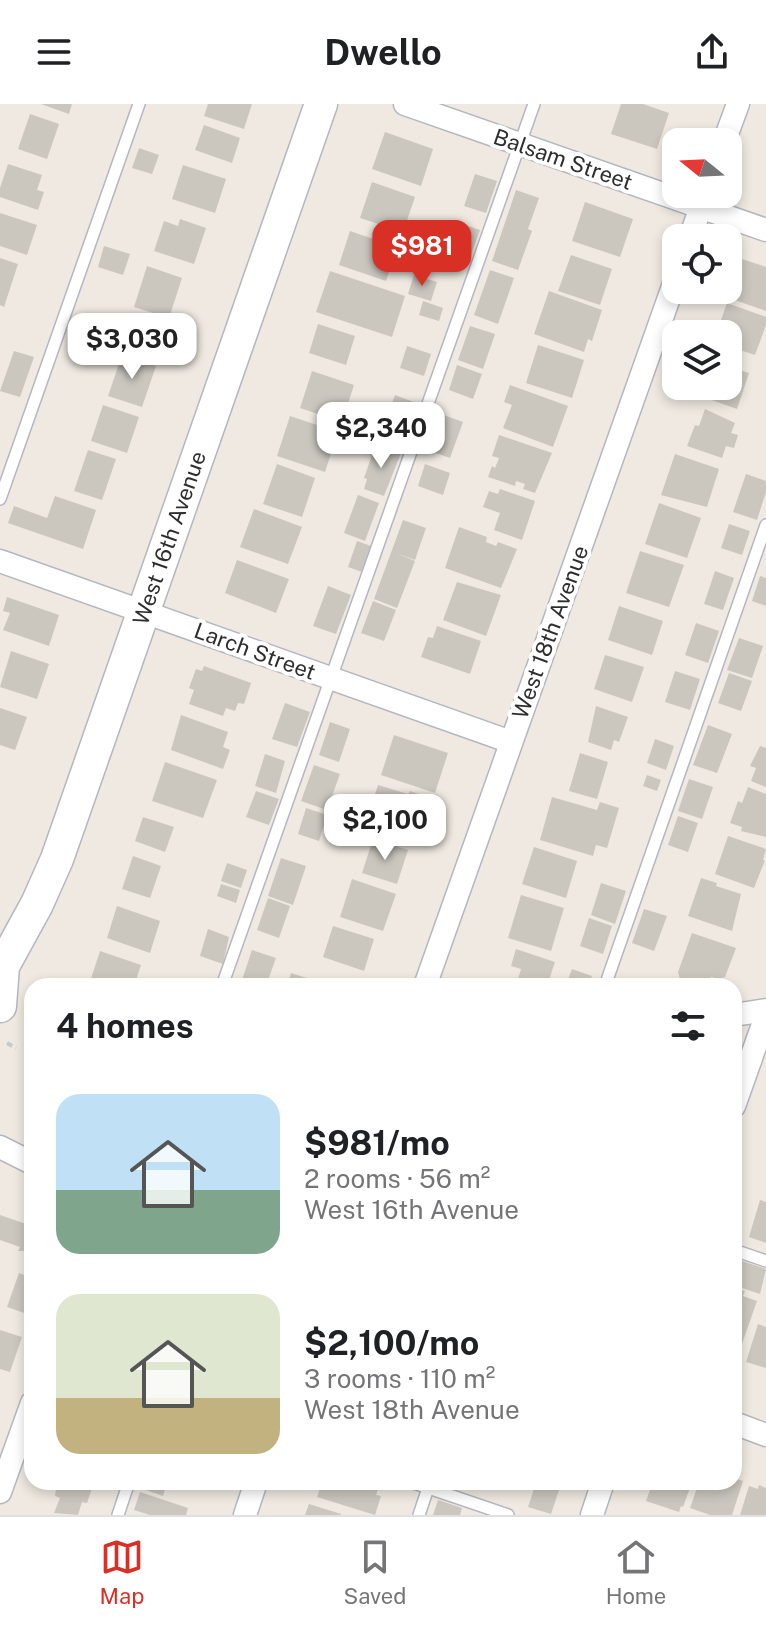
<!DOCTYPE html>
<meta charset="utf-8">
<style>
:root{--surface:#fff;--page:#f6f6f6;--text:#202124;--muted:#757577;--line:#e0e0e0;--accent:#d93025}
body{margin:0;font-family:"Public Sans",sans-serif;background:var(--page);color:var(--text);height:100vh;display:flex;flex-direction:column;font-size:30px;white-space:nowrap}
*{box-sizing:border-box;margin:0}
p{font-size:26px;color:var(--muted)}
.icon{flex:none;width:44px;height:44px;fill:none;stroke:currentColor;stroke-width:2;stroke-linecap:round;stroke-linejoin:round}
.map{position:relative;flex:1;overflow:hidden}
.details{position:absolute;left:24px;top:874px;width:718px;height:512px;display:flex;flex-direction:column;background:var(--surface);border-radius:24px;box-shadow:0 4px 12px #0003}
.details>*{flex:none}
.needle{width:52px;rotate:288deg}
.buttons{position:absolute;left:662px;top:24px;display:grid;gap:16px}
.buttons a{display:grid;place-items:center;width:80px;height:80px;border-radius:16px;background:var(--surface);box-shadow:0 4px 12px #0003;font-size:40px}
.price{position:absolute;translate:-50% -68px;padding:0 18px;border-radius:16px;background:#fff;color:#222;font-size:26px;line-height:52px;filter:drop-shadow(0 2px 4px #0008)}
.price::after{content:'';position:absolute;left:50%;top:48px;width:24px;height:18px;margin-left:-12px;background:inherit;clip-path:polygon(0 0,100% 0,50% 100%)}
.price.on{background:var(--accent);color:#fff}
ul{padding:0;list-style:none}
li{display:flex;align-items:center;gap:24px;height:200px;padding:0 32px}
li span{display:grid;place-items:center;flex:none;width:224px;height:160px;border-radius:24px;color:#555}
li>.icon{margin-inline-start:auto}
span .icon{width:96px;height:96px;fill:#fffc;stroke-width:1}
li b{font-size:34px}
h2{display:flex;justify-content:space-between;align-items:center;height:96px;padding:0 32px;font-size:34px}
header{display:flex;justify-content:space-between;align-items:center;height:104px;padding:0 32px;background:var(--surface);font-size:36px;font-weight:700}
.tab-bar{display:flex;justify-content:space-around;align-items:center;height:112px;border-top:2px solid var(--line);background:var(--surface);font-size:22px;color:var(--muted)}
.tab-bar a{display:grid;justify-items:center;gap:4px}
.tab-bar .on{color:var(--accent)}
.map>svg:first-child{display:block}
.building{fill:#cbc7bf}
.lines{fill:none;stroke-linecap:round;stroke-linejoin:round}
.lane-casing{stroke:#b4b7c1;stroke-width:14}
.street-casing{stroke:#b4b7c1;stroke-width:25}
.secondary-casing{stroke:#b4b7c1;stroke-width:35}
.path{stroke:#c9c9c9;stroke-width:4;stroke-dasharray:6 4;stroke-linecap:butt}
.lane{stroke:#fff;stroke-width:11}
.street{stroke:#fff;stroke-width:22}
.secondary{stroke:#fff;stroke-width:32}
.labels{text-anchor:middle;stroke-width:8;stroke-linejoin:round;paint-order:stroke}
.street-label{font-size:22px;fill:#2e2e2e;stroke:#fff}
</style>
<header><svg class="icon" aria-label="menu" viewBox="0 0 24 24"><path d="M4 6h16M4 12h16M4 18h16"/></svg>Dwello<svg class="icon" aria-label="share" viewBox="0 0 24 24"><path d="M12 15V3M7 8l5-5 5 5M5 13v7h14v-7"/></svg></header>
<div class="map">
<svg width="766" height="1411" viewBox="0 0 766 1411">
<rect width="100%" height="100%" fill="#efe9e1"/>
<g class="building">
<path d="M41,0H72L69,10Z"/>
<path d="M208,0H252L244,25L204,12Z"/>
<path d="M621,0H643L669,9L657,45L611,30Z"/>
<path d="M30,10L59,20L47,55L18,45Z"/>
<path d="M204,21L240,34L232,59L195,46Z"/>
<path d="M385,28L433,45L421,82L372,65Z"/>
<path d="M139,44L159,51L152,70L132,64Z"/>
<path d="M8,60L42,71L37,86L44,88L38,106L0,93V84Z"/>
<path d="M183,61L226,75L215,109L172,95Z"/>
<path d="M475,70L497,77L486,109L464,102Z"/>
<path d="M372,78L415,93L403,128L360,114Z"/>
<path d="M516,86L539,94L528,125L532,127L518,166L492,157Z"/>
<path d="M585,98L633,115L620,153L572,137Z"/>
<path d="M0,109L37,121L27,151L0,142Z"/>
<path d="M180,115L206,124L194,160L154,147L164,117L178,122Z"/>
<path d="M456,118L480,126L469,156L446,148Z"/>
<path d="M350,127L397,143L386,177L339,161Z"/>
<path d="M104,142L130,150L123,171L98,163Z"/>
<path d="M571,151L612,165L600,201L558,187Z"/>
<path d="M0,154L18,160L4,203L0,201Z"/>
<path d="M742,155L766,163V207L729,194Z"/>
<path d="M147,162L182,174L169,214L134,203Z"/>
<path d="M490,166L514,174L498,220L474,211Z"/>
<path d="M330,167L405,192L392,233L316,208Z"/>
<path d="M414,171L437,178L431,197L408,190Z"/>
<path d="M549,187L602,206L592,237L588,235L584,248L534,230Z"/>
<path d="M423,197L443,204L439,217L419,211Z"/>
<path d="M727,199L766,213V221L755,251L728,242V230H716Z"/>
<path d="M136,209L166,220L155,254L112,240L116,228L128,232Z"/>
<path d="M318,220L355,232L346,261L309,249Z"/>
<path d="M470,222L495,230L483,265L458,256Z"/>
<path d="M538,241L584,256L572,294L526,279Z"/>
<path d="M407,242L431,250L424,272L400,264Z"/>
<path d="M14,247L34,253L20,293L0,287Z"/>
<path d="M122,251L156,262L142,303L108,292Z"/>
<path d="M457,261L482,270L473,295L449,286Z"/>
<path d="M728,262L749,269L737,305L706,294L710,282H728Z"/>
<path d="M312,267L354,281L342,318L300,304Z"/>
<path d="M510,281L568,302L553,343L503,324L512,301L504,298Z"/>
<path d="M395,291L419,300L407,333L383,324Z"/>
<path d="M103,301L139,313L127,349L91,337Z"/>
<path d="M705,305L735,319L731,329L738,331L734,344L726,342L722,354L687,342L695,321L699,322Z"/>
<path d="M438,309L463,318L450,354L425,345Z"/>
<path d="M290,312L338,328L325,368L277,352Z"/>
<path d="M499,331L552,349L535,389L523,385L525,380L516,377L515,382L488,373L492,362L495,364L499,354L492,352Z"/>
<path d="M376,340L401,349L384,392L364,385L367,375L364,374Z"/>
<path d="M88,346L116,355L102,396L74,387Z"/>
<path d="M675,350L719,365L707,403L661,391Z"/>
<path d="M277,360L315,374L302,413L263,400Z"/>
<path d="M425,360L450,369L443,391L418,382Z"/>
<path d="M746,370L766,377V388L757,416L733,408Z"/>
<path d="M500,385L535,397L522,436L494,426L500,409L483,403L489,387L498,390Z"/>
<path d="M358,391L379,399L365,437L344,429Z"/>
<path d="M55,392L96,406L83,445L8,419L14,402L47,414Z"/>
<path d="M659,399L701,414L687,454L645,440Z"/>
<path d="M254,405L302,423L288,460L240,443Z"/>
<path d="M403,416L426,424L415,456L396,449L415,457L397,504L374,495Z"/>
<path d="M729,420L750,427L742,451L721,444Z"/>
<path d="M459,423L487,433L486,438L496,442L498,438L517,445L501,484L445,464Z"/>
<path d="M357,437L371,442L362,468L348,463Z"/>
<path d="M640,447L684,461L669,503L626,489Z"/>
<path d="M237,456L289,475L276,509L225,489Z"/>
<path d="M715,467L734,474L723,506L704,500Z"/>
<path d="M760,472L766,474V502L752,497Z"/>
<path d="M457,478L501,491L486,532L443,516Z"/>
<path d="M328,482L351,491L336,530L313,522Z"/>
<path d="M7,493L59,511L49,542L3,526L10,509L3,507Z"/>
<path d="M373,497L396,506L384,537L361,529Z"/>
<path d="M619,502L663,517L652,551L608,536Z"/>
<path d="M696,519L719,527L708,559L685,551Z"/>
<path d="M437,522L481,537L470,570L421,553L428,533L433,534Z"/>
<path d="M739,534L763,542L752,574L727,566Z"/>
<path d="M11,547L49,560L37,595L0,583Z"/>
<path d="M605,551L644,563L632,598L594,585Z"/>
<path d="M204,562L251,579L244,600L238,599L235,607L226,604L223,612L189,600L194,586L189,584L196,565L202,567Z"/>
<path d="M675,567L700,575L690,606L665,598Z"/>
<path d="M729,569L752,577L741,607L718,599Z"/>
<path d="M285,599L310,608L297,643L272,635Z"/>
<path d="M596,602L628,613L619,638L614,636L611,646L588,638Z"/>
<path d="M0,604L27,613L15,646L0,641Z"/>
<path d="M181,611L228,628L223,643L230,646L223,665L171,646Z"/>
<path d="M330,618L350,625L339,658L319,651Z"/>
<path d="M708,621L732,630L717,669L693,661Z"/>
<path d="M394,631L448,649L435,689L381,671Z"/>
<path d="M655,635L674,642L666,666L647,659Z"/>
<path d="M760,642L766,644V683L751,677L756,664L750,662Z"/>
<path d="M580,649L608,658L597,695L569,687Z"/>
<path d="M265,650L285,657L276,689L255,682Z"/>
<path d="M165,658L217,676L203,714L152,697Z"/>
<path d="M314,661L340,670L327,706L301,697Z"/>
<path d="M647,671L661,676L657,687L643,682Z"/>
<path d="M689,675L713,683L702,715L678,707Z"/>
<path d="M378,681L408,690L410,687L431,694L418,734L366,717Z"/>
<path d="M748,683L766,690V733L741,727L742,723L730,719L738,697L742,699Z"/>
<path d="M256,687L279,695L269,721L246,713Z"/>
<path d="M552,693L597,706L600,698L619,704L607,744L596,741L593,752L540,736Z"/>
<path d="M306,704L327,711L319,737L298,730Z"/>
<path d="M678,712L698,719L688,748L668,741Z"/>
<path d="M143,713L174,723L165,748L135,737Z"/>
<path d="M728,732L766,745L763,756H765L754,784L715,770Z"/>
<path d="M373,735L408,746L397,780L362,769Z"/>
<path d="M534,743L577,757L566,794L522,780Z"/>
<path d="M133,752L161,762L150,794L122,785Z"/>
<path d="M281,754L306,762L293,801L268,792Z"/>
<path d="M227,759L247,766L241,784L221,777Z"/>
<path d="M701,774L717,779L716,782L741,790L732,827L688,812Z"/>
<path d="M352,775L396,790L383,827L340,813Z"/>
<path d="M601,779L626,787L615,820L591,811Z"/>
<path d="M221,780L240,786L236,799L217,792Z"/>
<path d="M521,791L564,804L551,847L508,834Z"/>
<path d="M268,794L290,802L279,834L257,826Z"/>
<path d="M117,802L160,817L150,849L107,834Z"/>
<path d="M644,805L667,812L654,847L632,839Z"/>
<path d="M589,814L612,822L603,850L580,842Z"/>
<path d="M333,822L374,835L364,867L323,853Z"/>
<path d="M208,825L229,833L223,860L200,852Z"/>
<path d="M692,829L736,844L725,873L718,875L711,873L709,877L698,874L697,876L680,875L678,868Z"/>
<path d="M516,845L555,858L547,882H516L521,865L511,862Z"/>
<path d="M252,846L276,854L266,882H240Z"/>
<path d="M100,847L141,861L134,882L89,881Z"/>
<path d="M572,865L592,872L589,882L567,878Z"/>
<path d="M291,869L313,876L310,882H287Z"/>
<path d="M760,1096L766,1098V1139L749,1133Z"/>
<path d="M0,1111L32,1122V1147H18L20,1143L0,1136Z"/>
<path d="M742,1157L766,1165L760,1190L736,1182L739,1175L736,1174Z"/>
<path d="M19,1169L32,1174L30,1211L7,1203Z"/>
<path d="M734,1184L745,1187L743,1192L757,1197L737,1254L734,1253Z"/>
<path d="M758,1220L766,1223V1264L746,1258Z"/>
<path d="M0,1226L22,1233L10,1268L0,1265Z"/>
<path d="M734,1374L743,1377L732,1411H710L690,1404L699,1378H734Z"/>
<path d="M57,1378H94L87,1399L82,1398L78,1411L54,1409L60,1394L55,1392Z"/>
<path d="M142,1378H167L163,1392L140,1384Z"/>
<path d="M322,1378L380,1379L376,1391L381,1392L375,1411L317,1393Z"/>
<path d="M653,1378H692L683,1403L681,1402L679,1408L646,1397Z"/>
<path d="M536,1379L559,1386L551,1410L528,1403Z"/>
<path d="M759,1381L766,1384V1411H740L749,1382L758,1385Z"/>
<path d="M140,1388L188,1404L186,1411H150L134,1406Z"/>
<path d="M438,1396L462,1404L460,1411H433Z"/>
<path d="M309,1400L341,1410V1411H305Z"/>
</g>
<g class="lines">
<defs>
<g id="lane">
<path d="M0,395L139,0"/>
<path d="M222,882L534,0"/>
<path d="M605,882L766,421"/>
<path d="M734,1146L766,1157"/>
<path d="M411,1378L508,1411"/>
<path d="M118,1411L129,1378"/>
<path d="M419,1411L428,1384"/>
</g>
<g id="street">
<path d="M405,0L766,126"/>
<path d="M724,38L738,0"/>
<path d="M690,134L705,91"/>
<path d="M0,457L511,638"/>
<path d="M425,882L676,174"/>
<path d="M734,911L766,906"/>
<path d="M734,1002L766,912"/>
<path d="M0,1043L32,1059"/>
<path d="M734,1319L766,1331"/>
<path d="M0,1388L32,1299"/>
<path d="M245,1411L256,1378"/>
<path d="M592,1411L603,1378"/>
</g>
<path id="secondary" d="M0,902L3,862L37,800L57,755L321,0"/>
</defs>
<use href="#lane" class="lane-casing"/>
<use href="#street" class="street-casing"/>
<use href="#secondary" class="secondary-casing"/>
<path class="path" d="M7,939L16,944"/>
<use href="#lane" class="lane"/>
<use href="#street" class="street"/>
<use href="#secondary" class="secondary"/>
</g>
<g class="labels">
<g class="street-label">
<text transform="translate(563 55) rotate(19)" y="8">Balsam Street</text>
<text transform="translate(169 434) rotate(-71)" y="8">West 16th Avenue</text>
<text transform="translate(550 528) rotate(-70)" y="8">West 18th Avenue</text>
<text transform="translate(255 547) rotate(20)" y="8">Larch Street</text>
</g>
</g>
</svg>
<div class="buttons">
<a><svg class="needle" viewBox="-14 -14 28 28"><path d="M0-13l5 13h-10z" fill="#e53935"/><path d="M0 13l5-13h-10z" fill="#757577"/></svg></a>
<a><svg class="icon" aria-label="locate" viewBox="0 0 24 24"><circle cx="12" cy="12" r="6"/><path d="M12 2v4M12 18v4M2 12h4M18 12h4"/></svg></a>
<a><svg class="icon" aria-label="layers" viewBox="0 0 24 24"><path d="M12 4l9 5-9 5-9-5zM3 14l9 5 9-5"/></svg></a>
</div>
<b class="price on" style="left:422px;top:184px">$981</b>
<b class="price" style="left:132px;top:277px">$3,030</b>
<b class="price" style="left:381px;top:366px">$2,340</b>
<b class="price" style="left:385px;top:758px">$2,100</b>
<section class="details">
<h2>4 homes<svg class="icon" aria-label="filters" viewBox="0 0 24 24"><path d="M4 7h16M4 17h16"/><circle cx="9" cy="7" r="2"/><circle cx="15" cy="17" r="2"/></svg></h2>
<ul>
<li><span style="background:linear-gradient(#bfe0f5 60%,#7fa58c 0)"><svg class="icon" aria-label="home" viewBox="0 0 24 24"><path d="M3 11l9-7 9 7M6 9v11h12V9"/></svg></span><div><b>$981/mo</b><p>2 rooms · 56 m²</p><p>West 16th Avenue</p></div></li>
<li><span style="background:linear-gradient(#dfe7d0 65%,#c2b280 0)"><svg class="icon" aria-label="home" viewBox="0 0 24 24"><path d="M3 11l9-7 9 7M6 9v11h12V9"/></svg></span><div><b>$2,100/mo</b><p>3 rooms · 110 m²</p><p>West 18th Avenue</p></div></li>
</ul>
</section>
</div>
<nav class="tab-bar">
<a class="on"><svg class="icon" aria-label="map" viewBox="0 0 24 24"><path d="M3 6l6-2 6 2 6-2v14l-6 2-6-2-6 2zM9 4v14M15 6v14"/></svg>Map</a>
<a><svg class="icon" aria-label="saved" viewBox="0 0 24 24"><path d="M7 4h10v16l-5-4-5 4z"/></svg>Saved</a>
<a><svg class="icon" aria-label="home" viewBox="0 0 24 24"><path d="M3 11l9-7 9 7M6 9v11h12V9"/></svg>Home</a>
</nav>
